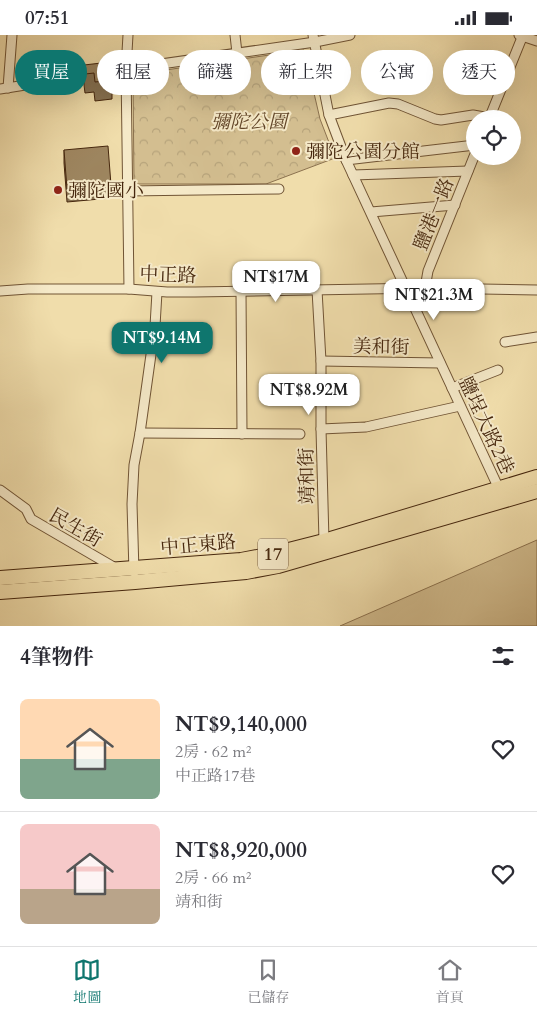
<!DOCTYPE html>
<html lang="zh-TW">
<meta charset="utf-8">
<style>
:root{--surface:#fff;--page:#f7f7f7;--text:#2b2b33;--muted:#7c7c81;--line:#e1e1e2;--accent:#0f766e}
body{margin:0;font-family:Cardo,"Noto Serif TC",serif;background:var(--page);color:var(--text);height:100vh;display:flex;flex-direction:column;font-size:19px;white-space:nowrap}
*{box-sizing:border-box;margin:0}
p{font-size:16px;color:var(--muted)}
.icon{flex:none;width:28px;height:28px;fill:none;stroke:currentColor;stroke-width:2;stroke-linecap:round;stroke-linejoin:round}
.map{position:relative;height:591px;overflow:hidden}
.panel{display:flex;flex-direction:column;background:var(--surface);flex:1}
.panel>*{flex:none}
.hud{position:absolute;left:15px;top:15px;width:508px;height:45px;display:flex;gap:10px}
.tools{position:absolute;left:466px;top:75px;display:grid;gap:10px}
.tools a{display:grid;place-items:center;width:55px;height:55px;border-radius:50%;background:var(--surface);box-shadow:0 5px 20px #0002;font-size:25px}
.price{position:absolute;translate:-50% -42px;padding:0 11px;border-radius:10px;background:#fff;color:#222;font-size:16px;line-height:32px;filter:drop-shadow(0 1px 2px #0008)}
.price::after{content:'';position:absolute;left:50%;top:30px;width:15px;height:11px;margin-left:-8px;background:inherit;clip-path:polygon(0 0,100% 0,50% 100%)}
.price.selected{background:var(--accent);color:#fff}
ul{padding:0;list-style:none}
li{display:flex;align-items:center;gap:15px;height:125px;padding:0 20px}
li+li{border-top:1px solid var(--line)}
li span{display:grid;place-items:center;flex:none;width:140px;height:100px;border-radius:8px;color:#555}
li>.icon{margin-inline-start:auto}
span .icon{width:60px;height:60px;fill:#fffc;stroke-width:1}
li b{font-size:21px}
h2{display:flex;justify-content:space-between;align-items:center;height:60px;padding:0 20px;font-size:21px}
.tag{padding:0 18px;border-radius:22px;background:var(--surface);box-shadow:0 5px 20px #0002;font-size:18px;line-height:45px}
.tag.selected{background:var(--accent);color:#fff}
.status{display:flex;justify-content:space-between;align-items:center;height:35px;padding:0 25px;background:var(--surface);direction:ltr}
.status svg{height:14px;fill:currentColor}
.dock{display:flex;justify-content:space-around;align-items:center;height:70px;border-top:1px solid var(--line);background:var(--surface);font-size:14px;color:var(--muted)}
.dock a{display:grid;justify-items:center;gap:2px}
.dock .selected{color:var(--accent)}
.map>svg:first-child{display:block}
.grass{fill:#d3be90;stroke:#8c724f}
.park{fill:url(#park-crowns);stroke:#8c724f}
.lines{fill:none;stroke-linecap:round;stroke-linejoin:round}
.minor-casing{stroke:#705435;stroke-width:11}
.primary-casing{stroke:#46270e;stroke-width:16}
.minor{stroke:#f5e9c8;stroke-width:9}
.primary{stroke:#f0ddab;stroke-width:14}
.wall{fill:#887353;stroke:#46270e}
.building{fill:#9e8660;stroke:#46270e}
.poi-dot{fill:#8f2418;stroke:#f5e9c8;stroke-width:2}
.labels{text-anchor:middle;stroke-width:4;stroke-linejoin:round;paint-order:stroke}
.shield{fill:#f5e9c8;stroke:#7a6146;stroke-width:1}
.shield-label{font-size:18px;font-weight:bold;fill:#46270e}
.park-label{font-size:19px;font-style:italic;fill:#624528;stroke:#f5e9c8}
.poi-label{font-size:19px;fill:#46270e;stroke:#f5e9c8;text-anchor:start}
.street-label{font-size:19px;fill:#46270e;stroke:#f5e9c8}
</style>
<div class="status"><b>07:51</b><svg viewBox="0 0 49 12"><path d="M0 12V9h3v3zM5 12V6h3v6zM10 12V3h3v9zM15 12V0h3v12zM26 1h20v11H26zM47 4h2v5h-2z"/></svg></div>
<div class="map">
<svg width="537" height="591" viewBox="0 0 537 591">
<defs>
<pattern id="park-crowns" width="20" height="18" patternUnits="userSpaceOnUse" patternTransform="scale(1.25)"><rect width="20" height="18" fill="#d3be90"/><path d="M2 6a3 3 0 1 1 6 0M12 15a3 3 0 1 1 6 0" fill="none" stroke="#b6a37b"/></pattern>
</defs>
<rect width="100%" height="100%" fill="#f0ddab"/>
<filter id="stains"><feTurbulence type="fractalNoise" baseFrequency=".004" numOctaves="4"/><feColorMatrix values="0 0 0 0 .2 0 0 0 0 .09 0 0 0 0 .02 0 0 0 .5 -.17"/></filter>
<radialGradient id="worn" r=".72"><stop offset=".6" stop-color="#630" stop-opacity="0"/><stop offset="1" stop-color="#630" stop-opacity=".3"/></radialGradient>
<path class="grass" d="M537,505V591H340Z"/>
<path class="park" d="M304,15L320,84L335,123L266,149H134L133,46L138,39Z"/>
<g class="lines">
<defs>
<g id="minor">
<path d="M128,0L126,34L129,254"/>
<path d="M235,0L237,18"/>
<path d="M313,0L329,80L346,125L500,456"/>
<path d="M519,0L537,6"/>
<path d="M8,53L12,0"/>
<path d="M0,54L126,34L315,7L350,0"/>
<path d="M329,80L389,68L398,69L435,84L441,85L473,80L490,83"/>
<path d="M489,84L523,0"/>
<path d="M346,125L475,110"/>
<path d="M353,140L468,136"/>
<path d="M127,156L279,154"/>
<path d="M371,177L455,170"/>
<path d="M425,253L428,236L475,119"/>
<path d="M317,255L321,326V394L324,506"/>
<path d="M0,256L28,254H129L167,257H195L425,253L537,255"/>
<path d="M241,256L242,399"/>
<path d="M505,307L537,302"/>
<path d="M321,326L440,328"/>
<path d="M452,353L498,335"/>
<path d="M321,394L366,392L460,371"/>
<path d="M140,398L300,399"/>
<path d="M0,455L26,474L31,484L117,534"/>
<path d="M134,537L132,469L134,430L140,398L155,291L157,257"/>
</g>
<g id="primary">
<path d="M0,543L241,525L273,519L324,506L537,442"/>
<path d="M0,557L135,547L246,537L278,531L537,456"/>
</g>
</defs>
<use href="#minor" class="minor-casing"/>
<use href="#primary" class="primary-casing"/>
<use href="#minor" class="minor"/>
<use href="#primary" class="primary"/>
</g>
<g class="wall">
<path d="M84,30L112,45V64L95,66L94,57L85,58L84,50Z"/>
<path d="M64,115L111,150V163L67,167L64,128Z"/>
</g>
<g class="building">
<path d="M110,27L112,45L95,47L94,38L85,39L84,30Z"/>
<path d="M108,111L111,150L67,154L64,115Z"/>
</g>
<g class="poi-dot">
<circle cx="296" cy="116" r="5"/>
<circle cx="58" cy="155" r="5"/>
</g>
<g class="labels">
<rect class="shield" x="258" y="503.5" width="30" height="31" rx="4"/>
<g class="shield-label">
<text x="273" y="525">17</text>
</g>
<g class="park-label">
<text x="249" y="93">彌陀公園</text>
</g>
<g class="poi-label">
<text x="306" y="123">彌陀公園分館</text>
<text x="68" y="162">彌陀國小</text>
</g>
<g class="street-label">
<text transform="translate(433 179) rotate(-68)" y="7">鹽港一路</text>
<text transform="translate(168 239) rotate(2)" y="7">中正路</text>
<text transform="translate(381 311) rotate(1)" y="7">美和街</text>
<text transform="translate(487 390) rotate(65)" y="7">鹽埕大路2巷</text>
<text transform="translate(306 441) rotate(-91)" y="7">靖和街</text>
<text transform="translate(76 492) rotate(30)" y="7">民生街</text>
<text transform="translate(198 509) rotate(-5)" y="7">中正東路</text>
</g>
</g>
<rect width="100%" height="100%" filter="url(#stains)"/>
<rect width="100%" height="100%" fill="url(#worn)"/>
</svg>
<div class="tools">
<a><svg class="icon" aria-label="locate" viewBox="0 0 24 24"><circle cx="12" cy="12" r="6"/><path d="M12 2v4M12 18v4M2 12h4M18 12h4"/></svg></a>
</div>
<b class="price" style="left:276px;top:268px">NT$17M</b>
<b class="price" style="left:434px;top:286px">NT$21.3M</b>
<b class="price selected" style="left:162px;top:329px">NT$9.14M</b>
<b class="price" style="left:309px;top:381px">NT$8.92M</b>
<div class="hud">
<a class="tag selected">買屋</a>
<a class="tag">租屋</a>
<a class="tag">篩選</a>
<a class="tag">新上架</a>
<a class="tag">公寓</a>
<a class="tag">透天</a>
</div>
</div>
<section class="panel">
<h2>4筆物件<svg class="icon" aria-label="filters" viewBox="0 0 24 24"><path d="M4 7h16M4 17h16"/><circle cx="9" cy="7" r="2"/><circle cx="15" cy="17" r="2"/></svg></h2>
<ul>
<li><span style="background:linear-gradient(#ffd9b3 60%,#7fa58c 0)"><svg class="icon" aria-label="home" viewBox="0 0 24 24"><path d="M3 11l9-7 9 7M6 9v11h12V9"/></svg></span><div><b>NT$9,140,000</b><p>2房 · 62 m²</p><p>中正路17巷</p></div><svg class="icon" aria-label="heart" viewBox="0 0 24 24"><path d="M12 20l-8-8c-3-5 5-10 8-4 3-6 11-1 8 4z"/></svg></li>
<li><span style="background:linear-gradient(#f6c9c9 65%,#b9a48a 0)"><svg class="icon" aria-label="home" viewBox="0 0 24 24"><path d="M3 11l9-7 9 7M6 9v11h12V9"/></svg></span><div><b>NT$8,920,000</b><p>2房 · 66 m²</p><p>靖和街</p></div><svg class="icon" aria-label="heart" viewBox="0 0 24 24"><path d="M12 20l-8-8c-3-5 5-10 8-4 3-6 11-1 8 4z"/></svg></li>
</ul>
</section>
<nav class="dock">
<a class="selected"><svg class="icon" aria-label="map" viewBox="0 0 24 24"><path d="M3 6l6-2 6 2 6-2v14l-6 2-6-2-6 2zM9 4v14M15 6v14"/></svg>地圖</a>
<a><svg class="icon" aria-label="saved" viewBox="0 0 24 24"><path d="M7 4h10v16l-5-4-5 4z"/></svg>已儲存</a>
<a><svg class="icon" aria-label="home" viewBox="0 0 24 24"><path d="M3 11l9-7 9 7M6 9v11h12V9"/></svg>首頁</a>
</nav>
